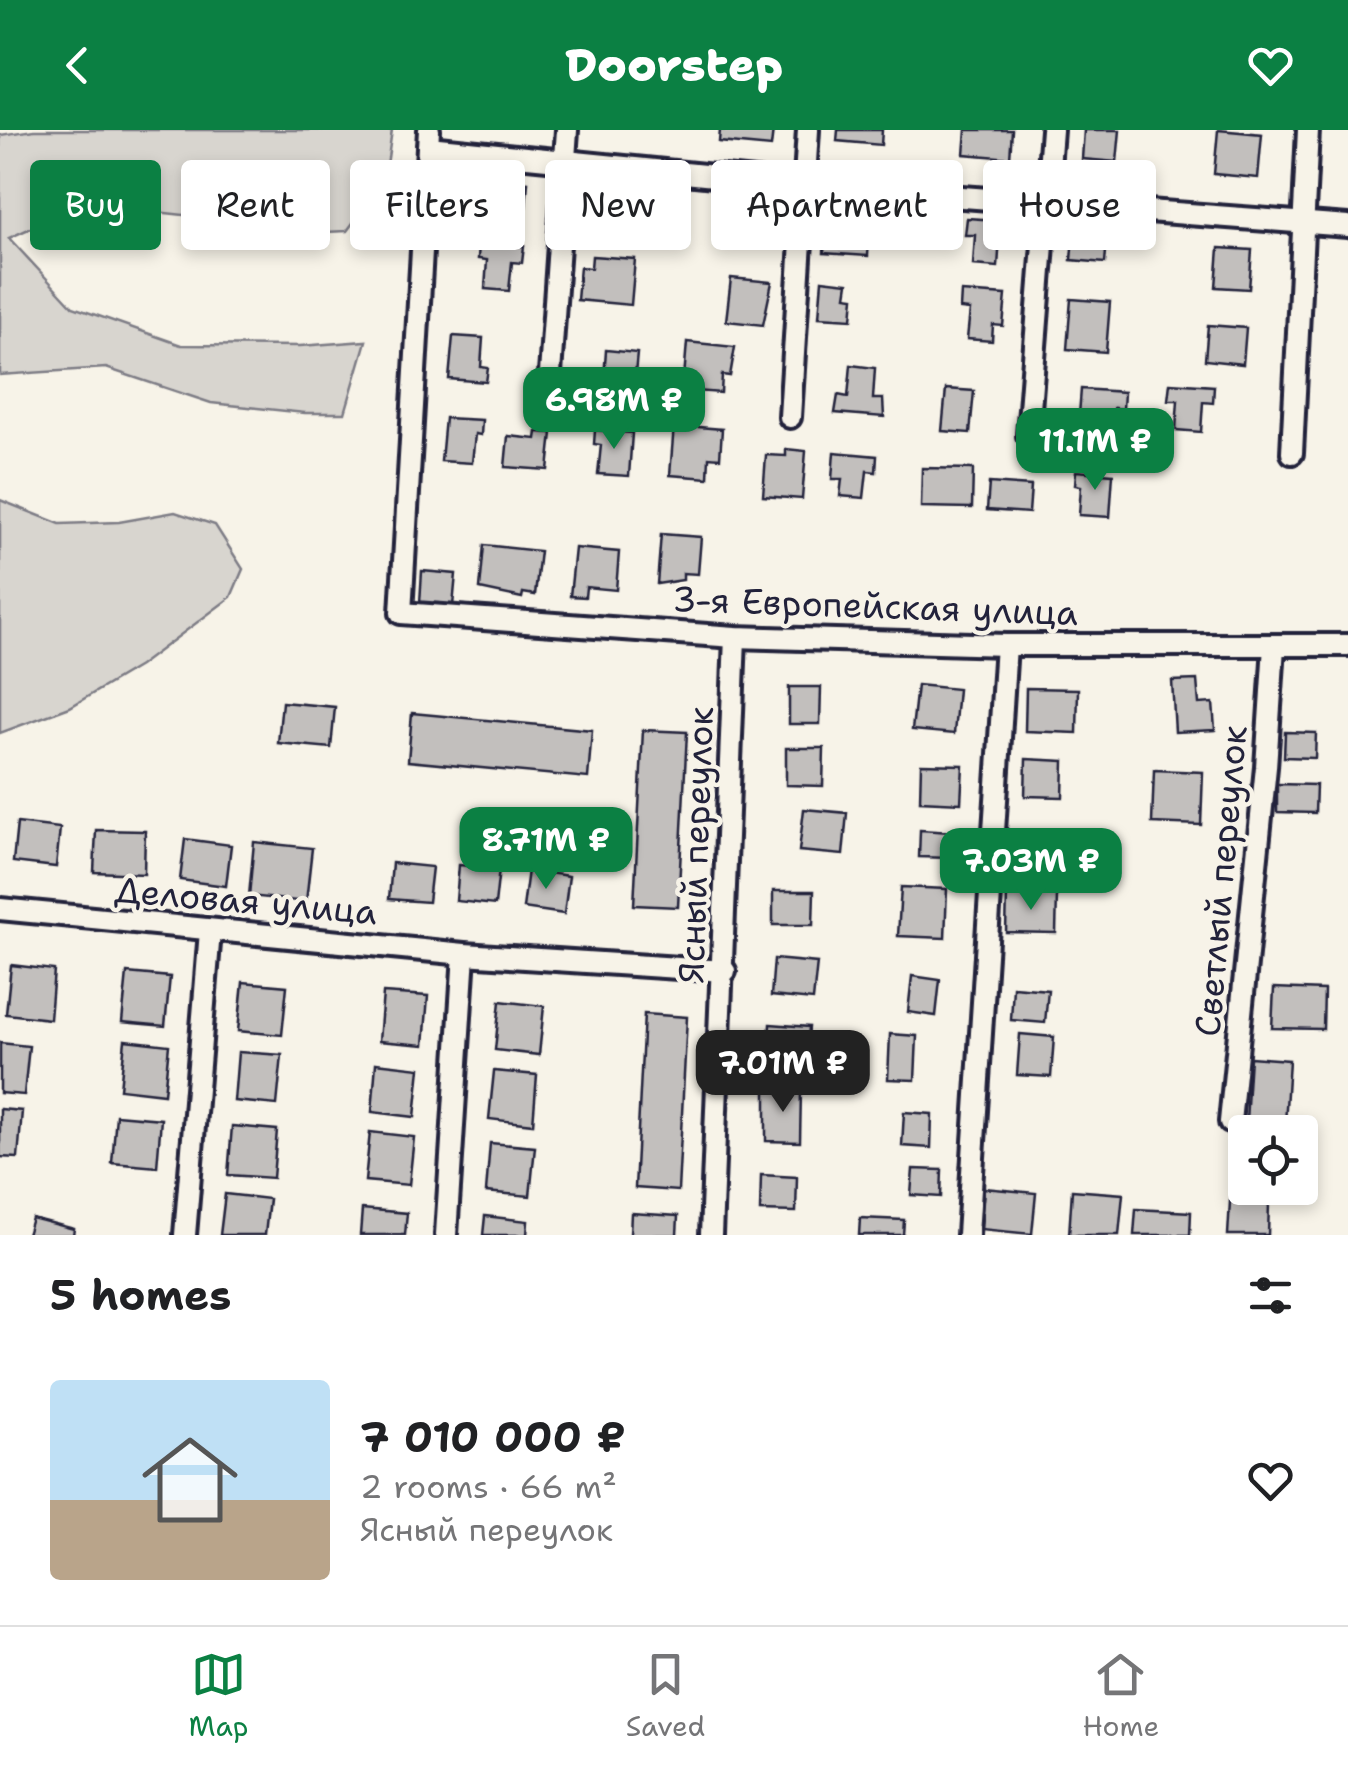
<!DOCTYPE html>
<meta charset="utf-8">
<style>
:root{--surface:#fff;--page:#f2f2f2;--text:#202124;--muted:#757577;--line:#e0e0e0;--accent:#0b8043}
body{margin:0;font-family:"Shantell Sans",sans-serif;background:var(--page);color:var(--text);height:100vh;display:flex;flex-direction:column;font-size:38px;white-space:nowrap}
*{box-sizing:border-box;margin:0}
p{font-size:32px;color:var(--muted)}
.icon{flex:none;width:55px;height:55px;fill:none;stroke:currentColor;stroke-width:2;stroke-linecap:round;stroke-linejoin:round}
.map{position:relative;height:1105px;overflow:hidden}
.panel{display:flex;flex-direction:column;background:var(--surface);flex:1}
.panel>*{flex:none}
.hud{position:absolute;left:30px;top:30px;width:1290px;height:90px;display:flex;gap:20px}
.controls{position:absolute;left:1228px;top:985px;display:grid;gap:20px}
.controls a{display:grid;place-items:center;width:90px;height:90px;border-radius:10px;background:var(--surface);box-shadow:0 5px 15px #0003;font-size:50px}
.price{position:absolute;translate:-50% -85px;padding:0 22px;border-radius:20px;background:var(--accent);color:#fff;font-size:32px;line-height:65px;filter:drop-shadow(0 2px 5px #0008)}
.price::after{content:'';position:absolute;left:50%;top:60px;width:30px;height:22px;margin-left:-15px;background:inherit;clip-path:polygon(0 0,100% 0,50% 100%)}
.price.current{background:#222;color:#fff}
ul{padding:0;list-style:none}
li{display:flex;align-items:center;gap:30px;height:250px;padding:0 50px}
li+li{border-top:2px solid var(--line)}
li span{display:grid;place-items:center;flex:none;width:280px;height:200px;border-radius:10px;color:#555}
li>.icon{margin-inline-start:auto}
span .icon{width:120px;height:120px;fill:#fffc;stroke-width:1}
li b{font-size:42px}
h2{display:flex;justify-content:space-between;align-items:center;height:120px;padding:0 50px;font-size:42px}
.pill{padding:0 35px;border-radius:10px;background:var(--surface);box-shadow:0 5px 15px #0003;font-size:35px;line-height:90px}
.pill.current{background:var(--accent);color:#fff}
header{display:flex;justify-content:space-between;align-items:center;height:130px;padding:0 50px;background:var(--accent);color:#fff;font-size:45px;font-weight:800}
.dock{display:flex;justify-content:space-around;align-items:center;height:140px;border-top:2px solid var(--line);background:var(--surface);font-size:28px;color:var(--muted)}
.dock a{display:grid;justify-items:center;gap:5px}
.dock .current{color:var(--accent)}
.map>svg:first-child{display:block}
.green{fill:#d8d5cf;stroke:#7d7c85;stroke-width:2.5}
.building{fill:#c2bfbd;stroke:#22223b;stroke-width:2.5}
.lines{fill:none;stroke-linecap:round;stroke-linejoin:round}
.street-casing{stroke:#22223b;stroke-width:28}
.street{stroke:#f7f3e8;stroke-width:20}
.labels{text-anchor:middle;stroke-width:9;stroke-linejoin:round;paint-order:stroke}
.street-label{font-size:35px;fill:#22223b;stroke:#f7f3e8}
</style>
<header><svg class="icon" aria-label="back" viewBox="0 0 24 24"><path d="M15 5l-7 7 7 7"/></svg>Doorstep<svg class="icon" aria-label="heart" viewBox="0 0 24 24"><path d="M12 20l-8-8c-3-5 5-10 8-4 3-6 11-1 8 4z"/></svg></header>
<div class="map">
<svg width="1348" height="1105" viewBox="0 0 1348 1105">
<rect width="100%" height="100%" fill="#f7f3e8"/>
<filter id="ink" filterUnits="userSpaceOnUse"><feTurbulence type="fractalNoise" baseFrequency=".01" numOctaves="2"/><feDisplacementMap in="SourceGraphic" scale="20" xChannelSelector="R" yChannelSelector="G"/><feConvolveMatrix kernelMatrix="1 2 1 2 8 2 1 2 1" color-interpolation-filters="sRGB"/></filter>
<g filter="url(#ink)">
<g class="green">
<path d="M34,0H392L385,49L347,101L279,104L202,87L83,74L9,108L73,177L181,215L300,216L366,211L345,283H305L211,273L106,238L0,245V5Z"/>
<path d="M0,370L60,394L119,392L175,382L215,395L243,439L231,467L139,536L70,577L0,603Z"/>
</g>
<g class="building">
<path d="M720,0H773L771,17L719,12Z"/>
<path d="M838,0H882L881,15L837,11Z"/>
<path d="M966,0H1012L1010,28L964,24Z"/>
<path d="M1084,0H1120L1117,32L1082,29Z"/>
<path d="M1218,0L1262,4L1258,48L1214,44Z"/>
<path d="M595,48L628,51L624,99L583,95L585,79H592Z"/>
<path d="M496,50L528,52L525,88L493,85Z"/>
<path d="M737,66L779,71L770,112L734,110Z"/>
<path d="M837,77L862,79L860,108L869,109L868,126L824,123L825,106L835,107Z"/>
<path d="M967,88L1011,91L1010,108L1000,107L998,137L973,135L975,105H965Z"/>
<path d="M1074,94L1108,97L1105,133L1071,130Z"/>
<path d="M479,112L524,116L522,133L512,132L509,161L485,159L487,130L478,129Z"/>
<path d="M1219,118L1252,120L1249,159L1216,157Z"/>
<path d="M592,126L635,129L631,175L577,170L580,137L591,138Z"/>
<path d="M731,148L772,152L763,195L726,191Z"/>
<path d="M822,150L848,153L846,166L854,167L852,189L819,187Z"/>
<path d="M961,162L1006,165L1003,196L993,195L992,211L967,209L970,180L960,179Z"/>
<path d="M1071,169L1110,172L1106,222L1067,219Z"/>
<path d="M1208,195L1246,198L1243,234L1205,230Z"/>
<path d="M453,206L483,208L481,237L488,238L486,252L449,249Z"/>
<path d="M687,212L735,217L730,246L722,245L721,263L683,260Z"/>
<path d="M606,220L637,223L633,266L596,263L597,249H604Z"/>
<path d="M851,235L875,238L873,269H883L884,287L835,283L838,265L848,267Z"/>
<path d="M1170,253L1214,256L1213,273L1203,272L1201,302L1176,300L1178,270H1168Z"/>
<path d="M946,259L974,261L970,303L942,301Z"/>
<path d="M1081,259L1124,262L1123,279L1114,278L1111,305L1087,303L1088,286L1079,285Z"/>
<path d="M445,288L482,290L481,305L475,304L472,333L441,331Z"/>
<path d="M674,295L722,299L720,328L709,327L708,348L670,345Z"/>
<path d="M595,300L632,303L629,346L598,344L601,315L594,314Z"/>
<path d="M537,302L552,303L548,340L505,337L508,306L536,309Z"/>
<path d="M786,319L806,321L802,369L763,366L766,325L786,326Z"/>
<path d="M834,322L877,326L876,342L867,341L864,368L840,366L842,349H832Z"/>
<path d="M922,338L973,339L972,378L921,377Z"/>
<path d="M1076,341L1113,344L1110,387L1079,385L1081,356L1075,355Z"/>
<path d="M989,353L1031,356L1029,383L987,380Z"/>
<path d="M661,404L701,407L698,444L683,443V450L657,454Z"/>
<path d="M484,415L540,421L535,465L523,463L522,468L480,459Z"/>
<path d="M575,418L619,422L616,460L586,457L585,467L570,466Z"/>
<path d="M422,441L456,444L453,476L420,473Z"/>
<path d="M1197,550L1199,574L1213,573L1215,600L1175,602L1172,551Z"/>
<path d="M917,555L958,559L954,604L912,600Z"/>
<path d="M789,557H821L820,594H789Z"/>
<path d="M1026,558L1078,559L1077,603L1025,601Z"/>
<path d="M282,572L335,577L331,618L278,613Z"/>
<path d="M412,583L592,600L588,648L408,631Z"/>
<path d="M643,600L687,602L678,777L634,775Z"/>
<path d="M1285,602L1316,603L1315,628L1284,627Z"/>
<path d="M786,618H824L823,656L786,655Z"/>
<path d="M1026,629L1064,631L1063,667L1025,666Z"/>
<path d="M921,634L963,635L961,673L920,671Z"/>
<path d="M1154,640L1203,642L1201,695L1152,693Z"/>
<path d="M1277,654L1316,655L1315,683L1277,682Z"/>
<path d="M804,679L847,683L843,725L799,721Z"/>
<path d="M17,693L60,698L56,737L13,732Z"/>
<path d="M96,700L145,701L144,744L94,742Z"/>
<path d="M920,700L951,702L950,728L919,727Z"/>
<path d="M185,709L231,715L226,756L180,750Z"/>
<path d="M254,712L312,718L306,772L249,766Z"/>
<path d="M392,733L432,737L428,772L389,769Z"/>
<path d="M459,735L499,739L495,775L456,771Z"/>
<path d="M528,740L569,746L564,784L523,778Z"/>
<path d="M901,757L947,759L945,808L898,806Z"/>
<path d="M773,761H814L813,795H773Z"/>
<path d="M1007,762L1057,764L1056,803L1006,802Z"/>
<path d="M774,829L817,833L813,870L771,866Z"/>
<path d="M11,835L54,840L50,889L6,884Z"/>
<path d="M127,843L170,847L165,896L122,892Z"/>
<path d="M912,846L940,850L936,886L908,882Z"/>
<path d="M243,852L287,856L282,905L238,901Z"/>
<path d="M1013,857L1048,860L1045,893L1011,890Z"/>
<path d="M1274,858L1324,860L1323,899L1272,898Z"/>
<path d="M383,863L428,866L424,915L379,911Z"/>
<path d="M500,871L544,876L539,925L495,920Z"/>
<path d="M644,884L687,887L678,1061L635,1058Z"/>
<path d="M770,894L809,897L806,934L768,932Z"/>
<path d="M890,904L917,906L915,950L888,949Z"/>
<path d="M1020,904L1054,907L1051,947L1017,945Z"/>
<path d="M125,910L169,915L164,964L120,959Z"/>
<path d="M0,913L29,916L24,965L0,963Z"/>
<path d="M238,922L282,925L277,975L234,971Z"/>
<path d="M1250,927L1289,930L1285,994L1246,991Z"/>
<path d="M376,933L420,938L415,987L372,982Z"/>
<path d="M494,941L537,945L533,994L489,989Z"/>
<path d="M766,959H801L800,1012L766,1011Z"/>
<path d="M0,979L22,981L18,1028L0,1027Z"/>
<path d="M904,982L932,984L931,1018L902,1016Z"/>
<path d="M116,985L161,989L157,1037L112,1033Z"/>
<path d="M232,996L277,1000L273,1048L228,1045Z"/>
<path d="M370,1002L414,1007L409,1055L365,1051Z"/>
<path d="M490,1013L535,1017L530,1066L486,1062Z"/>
<path d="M913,1039L942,1040L941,1067L911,1065Z"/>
<path d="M761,1045L797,1047L796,1082L760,1081Z"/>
<path d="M984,1058L1036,1063L1032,1104L980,1099Z"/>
<path d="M1072,1060L1123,1064L1119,1105H1069Z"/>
<path d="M225,1064L269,1069L265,1105H220Z"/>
<path d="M1230,1071L1269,1073L1268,1105H1228Z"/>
<path d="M362,1079L407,1083L405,1105H360Z"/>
<path d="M1136,1079L1191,1082L1190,1105H1134Z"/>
<path d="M631,1083L678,1086L677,1105H630Z"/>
<path d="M485,1086L528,1091L527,1105H483Z"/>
<path d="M32,1088L74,1099L73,1105H27Z"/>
<path d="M860,1088L904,1090L903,1105H859Z"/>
</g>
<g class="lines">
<defs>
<g id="street">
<path d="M429,0L401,483L735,507L1006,515H1348"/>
<path d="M428,17L803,55L1348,96"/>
<path d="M547,287L567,0"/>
<path d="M790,287L808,0"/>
<path d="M1028,305L1052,0"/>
<path d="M1292,323L1308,0"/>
<path d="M0,779L464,824L725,841"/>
<path d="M1230,992L1266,637L1274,516"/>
<path d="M185,1105L210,801"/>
<path d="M446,1105L464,824"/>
<path d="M711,1105L735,507"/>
<path d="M968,1105L1006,515"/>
</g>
</defs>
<use href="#street" class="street-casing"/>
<use href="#street" class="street"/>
</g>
</g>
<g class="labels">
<g class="street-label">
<text transform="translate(875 476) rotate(2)" y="12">3-я Европейская улица</text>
<text transform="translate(696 715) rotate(-88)" y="12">Ясный переулок</text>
<text transform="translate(1221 751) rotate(-85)" y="12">Светлый переулок</text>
<text transform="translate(246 771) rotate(5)" y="12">Деловая улица</text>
</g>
</g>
</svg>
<div class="controls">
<a><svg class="icon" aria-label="locate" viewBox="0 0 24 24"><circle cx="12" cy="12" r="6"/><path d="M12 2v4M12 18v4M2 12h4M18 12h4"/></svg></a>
</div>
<b class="price" style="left:614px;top:322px">6.98M ₽</b>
<b class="price" style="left:1095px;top:363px">11.1M ₽</b>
<b class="price" style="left:546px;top:762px">8.71M ₽</b>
<b class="price" style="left:1031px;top:783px">7.03M ₽</b>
<b class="price current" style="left:783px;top:985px">7.01M ₽</b>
<div class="hud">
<a class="pill current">Buy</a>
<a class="pill">Rent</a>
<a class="pill">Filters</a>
<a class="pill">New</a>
<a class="pill">Apartment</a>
<a class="pill">House</a>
</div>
</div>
<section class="panel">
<h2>5 homes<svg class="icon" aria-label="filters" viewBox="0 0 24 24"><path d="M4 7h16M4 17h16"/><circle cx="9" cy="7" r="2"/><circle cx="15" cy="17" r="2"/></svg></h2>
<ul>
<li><span style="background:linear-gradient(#bfe0f5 60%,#b9a48a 0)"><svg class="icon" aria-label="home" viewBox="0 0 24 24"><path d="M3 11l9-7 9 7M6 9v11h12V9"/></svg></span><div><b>7 010 000 ₽</b><p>2 rooms · 66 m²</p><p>Ясный переулок</p></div><svg class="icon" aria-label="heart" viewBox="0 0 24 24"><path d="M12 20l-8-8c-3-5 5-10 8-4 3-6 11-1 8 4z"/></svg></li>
</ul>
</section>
<nav class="dock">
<a class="current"><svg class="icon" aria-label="map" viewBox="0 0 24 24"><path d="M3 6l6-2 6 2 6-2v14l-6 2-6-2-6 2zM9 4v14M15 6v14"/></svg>Map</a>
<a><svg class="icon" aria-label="saved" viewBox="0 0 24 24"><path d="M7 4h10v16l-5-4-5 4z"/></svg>Saved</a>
<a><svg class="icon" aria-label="home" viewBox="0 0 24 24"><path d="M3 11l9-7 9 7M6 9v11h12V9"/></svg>Home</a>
</nav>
